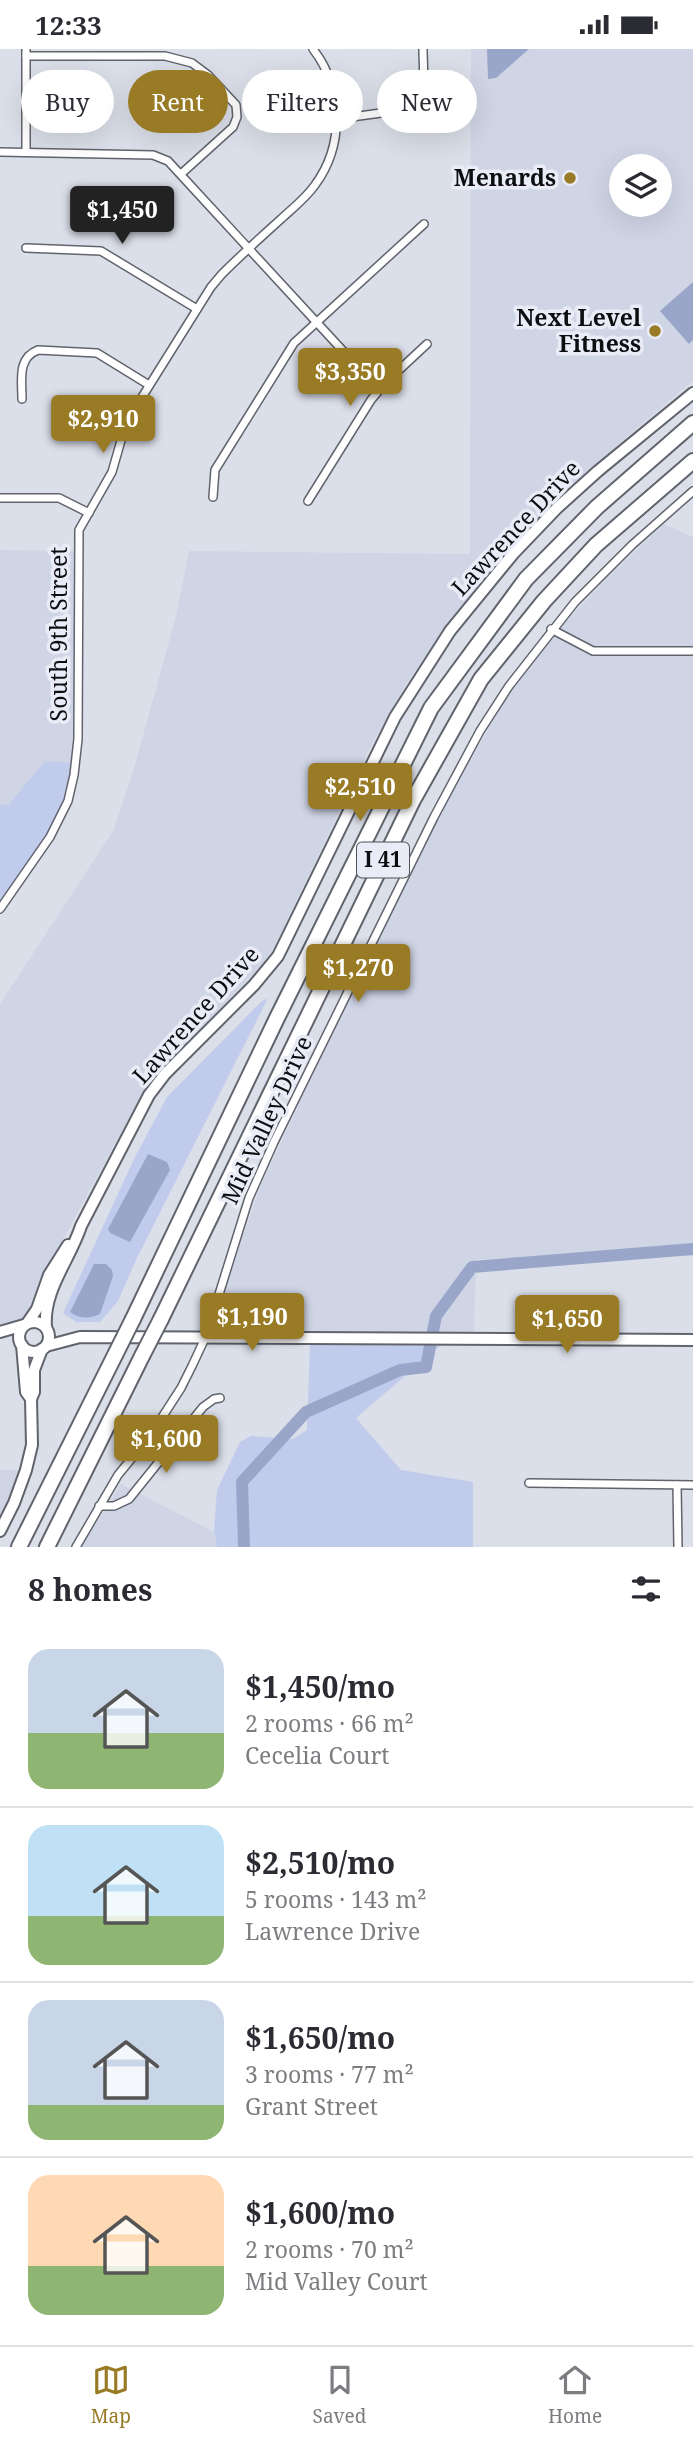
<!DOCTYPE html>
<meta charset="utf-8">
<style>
:root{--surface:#fff;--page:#f2f2f3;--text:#2b2b33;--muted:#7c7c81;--line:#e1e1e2;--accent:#987b24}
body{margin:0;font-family:"Noto Serif",serif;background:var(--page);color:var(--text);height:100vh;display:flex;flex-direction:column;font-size:26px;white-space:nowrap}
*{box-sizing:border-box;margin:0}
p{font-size:23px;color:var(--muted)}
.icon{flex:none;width:38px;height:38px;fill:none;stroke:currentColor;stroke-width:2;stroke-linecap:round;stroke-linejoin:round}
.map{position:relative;height:1498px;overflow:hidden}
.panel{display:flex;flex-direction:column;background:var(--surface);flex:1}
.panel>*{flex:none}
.top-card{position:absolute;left:21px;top:21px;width:651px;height:63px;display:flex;gap:14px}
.tools{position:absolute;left:609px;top:105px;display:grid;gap:14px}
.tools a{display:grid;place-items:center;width:63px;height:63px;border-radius:50%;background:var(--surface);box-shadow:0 7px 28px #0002;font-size:35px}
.price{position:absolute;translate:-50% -60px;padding:0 16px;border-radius:7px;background:var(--accent);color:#fff;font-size:23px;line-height:46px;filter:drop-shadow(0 2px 4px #0008)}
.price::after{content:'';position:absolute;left:50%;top:42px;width:21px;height:16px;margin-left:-10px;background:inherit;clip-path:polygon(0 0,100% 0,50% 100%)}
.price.on{background:#222;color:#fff}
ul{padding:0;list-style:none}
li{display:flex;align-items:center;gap:21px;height:175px;padding:0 28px}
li+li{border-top:2px solid var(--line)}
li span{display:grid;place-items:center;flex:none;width:196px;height:140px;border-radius:21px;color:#555}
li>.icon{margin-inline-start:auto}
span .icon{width:84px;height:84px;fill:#fffc;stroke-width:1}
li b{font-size:30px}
h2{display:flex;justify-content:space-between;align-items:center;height:84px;padding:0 28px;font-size:30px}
.tag{padding:0 24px;border-radius:32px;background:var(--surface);box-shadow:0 7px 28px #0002;font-size:24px;line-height:63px}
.tag.on{background:var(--accent);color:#fff}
.status{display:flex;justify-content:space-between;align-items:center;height:49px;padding:0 35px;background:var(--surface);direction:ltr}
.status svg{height:19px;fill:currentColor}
.tabs{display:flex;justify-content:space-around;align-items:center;height:98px;border-top:2px solid var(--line);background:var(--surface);font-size:19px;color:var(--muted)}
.tabs a{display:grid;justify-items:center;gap:4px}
.tabs .on{color:var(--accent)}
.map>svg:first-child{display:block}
.built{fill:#d0d5e6;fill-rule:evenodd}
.green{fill:#c1ccec}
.water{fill:#9aa6c9}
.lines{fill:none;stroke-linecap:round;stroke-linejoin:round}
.river{stroke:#9aa6c9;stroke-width:12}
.street-casing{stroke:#61646d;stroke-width:10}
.secondary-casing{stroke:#61646d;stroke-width:14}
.highway-casing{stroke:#61646d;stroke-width:18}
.street{stroke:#fff;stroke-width:7}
.secondary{stroke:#fff;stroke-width:10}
.highway{stroke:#fff;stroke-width:14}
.highway-bridge-casing{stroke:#61646d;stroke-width:18;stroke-linecap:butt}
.highway-bridge{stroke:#fff;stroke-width:14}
.poi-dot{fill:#987b24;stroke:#e9ecf6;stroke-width:2.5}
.labels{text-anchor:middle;stroke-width:7;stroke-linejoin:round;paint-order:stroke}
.shield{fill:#e9ecf6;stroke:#4f5156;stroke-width:2}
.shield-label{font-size:21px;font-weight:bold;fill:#0d0e11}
.poi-label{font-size:23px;font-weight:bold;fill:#0d0e11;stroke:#e9ecf6;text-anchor:end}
.street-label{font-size:23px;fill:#0d0e11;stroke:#e9ecf6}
</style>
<div class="status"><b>12:33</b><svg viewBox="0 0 49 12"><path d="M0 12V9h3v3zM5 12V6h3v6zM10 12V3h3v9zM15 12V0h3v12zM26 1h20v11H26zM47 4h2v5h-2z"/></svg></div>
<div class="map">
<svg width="693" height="1498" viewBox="0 0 693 1498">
<rect width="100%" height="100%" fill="#dbdfe9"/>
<g class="built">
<path d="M471,0H693V332L597,413L542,463L496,513L447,575L405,637L372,695L273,900L258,920L148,1034L46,1222L33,1260L18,1274L0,1279V955L113,782L133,723L176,567L189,502L470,505ZM621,117H660V156H621Z"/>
<path d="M664,475L693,488V1207L588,1205L501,1211L476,1210L474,1285H271L234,1280L224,1272L221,1262L226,1235L261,1136L349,949L448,751L507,648L530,617L570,568L609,527Z"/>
<path d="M0,501L75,502L74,714L45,712L7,757L0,755Z"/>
<path d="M0,1421H26L0,1482Z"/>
<path d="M121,1435L214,1483L217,1498H81Z"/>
</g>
<g class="green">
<path d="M45,712L74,714C71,730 68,747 61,762C46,794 21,823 0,852V755L8,756Z"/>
<path d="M268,949L137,1209L118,1252L100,1273H76L63,1264L134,1110L167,1048L261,953Z"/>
<path d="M310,1295L440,1297L356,1369L401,1421L473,1433V1498H217L214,1483L217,1441L240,1393L251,1387L293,1390L307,1381Z"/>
</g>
<g class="water">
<path d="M487,0H529L496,29L488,30Z"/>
<path d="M693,233V291L689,295L660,262Z"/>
<path d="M148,1105L167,1113L170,1121L130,1193L110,1184L108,1180Z"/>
<path d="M94,1215H106L112,1221L113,1227L100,1265C89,1270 80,1270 70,1263Z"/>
</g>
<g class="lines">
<path class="river" d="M244,1498L242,1433L306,1363L400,1321L426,1318L436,1267L472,1218L693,1200"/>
<defs>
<g id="street">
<path d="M26,7H165L192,14L208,26L236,56L237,68L233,78L181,125"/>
<path d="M337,70L403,61C429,49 423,24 423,0"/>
<path d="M0,103L153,106L168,112L379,341"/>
<path d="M26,103V0"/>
<path d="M26,199L101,202L197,260"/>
<path d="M22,350C22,331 17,309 38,301L97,304L149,336"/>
<path d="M213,448L215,421L294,294L424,175"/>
<path d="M0,449H59L89,464"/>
<path d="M308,452L371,351L385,334L427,295"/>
<path d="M551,580L593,602H693"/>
<path d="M0,860L50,788L68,752L74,726L78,690L79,481L112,423L122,388L134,361L211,238L222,225C241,206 261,188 281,170C293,159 306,149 315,136C345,95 343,39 313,0"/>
<path d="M529,1434L693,1436"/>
<path d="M677,1436L678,1498"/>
<path d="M99,1457H114L129,1450L203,1358L214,1350L220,1349"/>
<path d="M76,1498L118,1426L150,1387L181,1339L192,1317L206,1287L249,1149L274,1093L434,768L480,682L509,637L575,553L632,496L693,442"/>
</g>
<g id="secondary">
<circle cx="34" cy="1288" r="15"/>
<path d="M28,1273L37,1260L49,1226L68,1196"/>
<path d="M46,1278C43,1241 70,1211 81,1177L149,1046L165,1025L254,936L278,907L395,668L450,582L513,505L557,459L598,422L693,344"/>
<path d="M0,1283L24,1276"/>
<path d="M22,1296L26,1343L31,1350"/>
<path d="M46,1297L80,1288L693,1291"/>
<path d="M0,1482L14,1454L26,1421L32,1396L31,1350L34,1343V1321L42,1300"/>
</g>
<g id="highway">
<path d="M133,1270L276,971L431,659L526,530L597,458L693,374"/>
<path d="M161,1270L413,751L481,630L544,552L596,496L693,412"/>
<path d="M19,1498L115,1306"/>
<path d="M47,1498L142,1307"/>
</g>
</defs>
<use href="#street" class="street-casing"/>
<use href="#secondary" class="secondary-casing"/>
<use href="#highway" class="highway-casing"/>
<use href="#street" class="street"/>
<use href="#secondary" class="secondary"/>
<use href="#highway" class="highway"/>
<defs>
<g id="highway-bridge">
<path d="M115,1306L133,1270"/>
<path d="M142,1307L161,1270"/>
</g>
</defs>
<use href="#highway-bridge" class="highway-bridge-casing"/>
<use href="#highway-bridge" class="highway-bridge"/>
</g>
<g class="poi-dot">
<circle cx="570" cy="129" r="7"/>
<circle cx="655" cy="282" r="7"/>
</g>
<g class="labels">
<rect class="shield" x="357" y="793.5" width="52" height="35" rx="5"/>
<g class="shield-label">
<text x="383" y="818">I 41</text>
</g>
<g class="poi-label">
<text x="556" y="137">Menards</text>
<text x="641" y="277">Next Level<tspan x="641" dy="26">Fitness</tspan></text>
</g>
<g class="street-label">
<text transform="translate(516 479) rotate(-47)" y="8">Lawrence Drive</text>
<text transform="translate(59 585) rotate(-90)" y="8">South 9th Street</text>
<text transform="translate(196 966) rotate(-48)" y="8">Lawrence Drive</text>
<text transform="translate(267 1071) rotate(-65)" y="8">Mid Valley Drive</text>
</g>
</g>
</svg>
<div class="tools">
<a><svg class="icon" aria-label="layers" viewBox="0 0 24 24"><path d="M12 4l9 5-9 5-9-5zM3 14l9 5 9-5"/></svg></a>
</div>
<b class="price on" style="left:122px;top:197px">$1,450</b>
<b class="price" style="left:350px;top:359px">$3,350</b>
<b class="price" style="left:103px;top:406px">$2,910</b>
<b class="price" style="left:360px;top:774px">$2,510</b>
<b class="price" style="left:358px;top:955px">$1,270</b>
<b class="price" style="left:252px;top:1304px">$1,190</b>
<b class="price" style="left:567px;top:1306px">$1,650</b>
<b class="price" style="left:166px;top:1426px">$1,600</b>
<div class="top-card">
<a class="tag">Buy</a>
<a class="tag on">Rent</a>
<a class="tag">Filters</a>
<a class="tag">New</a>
</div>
</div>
<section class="panel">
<h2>8 homes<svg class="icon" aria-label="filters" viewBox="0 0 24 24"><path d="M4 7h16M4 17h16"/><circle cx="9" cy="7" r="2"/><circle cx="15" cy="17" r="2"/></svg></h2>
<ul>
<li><span style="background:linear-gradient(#c9d6e8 60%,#8fb573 0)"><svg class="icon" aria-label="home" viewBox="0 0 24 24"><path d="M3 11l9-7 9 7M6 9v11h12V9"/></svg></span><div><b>$1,450/mo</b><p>2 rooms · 66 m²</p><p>Cecelia Court</p></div></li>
<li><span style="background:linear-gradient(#bfe0f5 65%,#8fb573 0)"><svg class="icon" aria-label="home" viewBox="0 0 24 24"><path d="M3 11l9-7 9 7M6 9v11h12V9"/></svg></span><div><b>$2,510/mo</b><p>5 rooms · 143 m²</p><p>Lawrence Drive</p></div></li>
<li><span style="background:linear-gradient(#c9d6e8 75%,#8fb573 0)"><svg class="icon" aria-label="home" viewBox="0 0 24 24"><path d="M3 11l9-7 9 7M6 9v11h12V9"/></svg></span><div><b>$1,650/mo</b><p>3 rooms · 77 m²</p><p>Grant Street</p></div></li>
<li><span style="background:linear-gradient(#ffd9b3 65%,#8fb573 0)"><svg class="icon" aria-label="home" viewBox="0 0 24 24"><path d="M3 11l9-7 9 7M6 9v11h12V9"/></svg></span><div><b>$1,600/mo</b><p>2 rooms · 70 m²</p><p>Mid Valley Court</p></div></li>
</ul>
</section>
<nav class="tabs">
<a class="on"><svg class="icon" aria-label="map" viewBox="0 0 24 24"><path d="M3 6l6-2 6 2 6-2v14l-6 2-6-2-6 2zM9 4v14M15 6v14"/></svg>Map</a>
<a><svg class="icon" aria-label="saved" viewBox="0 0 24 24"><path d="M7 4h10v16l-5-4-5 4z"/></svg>Saved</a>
<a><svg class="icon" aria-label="home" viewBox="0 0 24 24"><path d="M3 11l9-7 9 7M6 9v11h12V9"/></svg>Home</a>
</nav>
